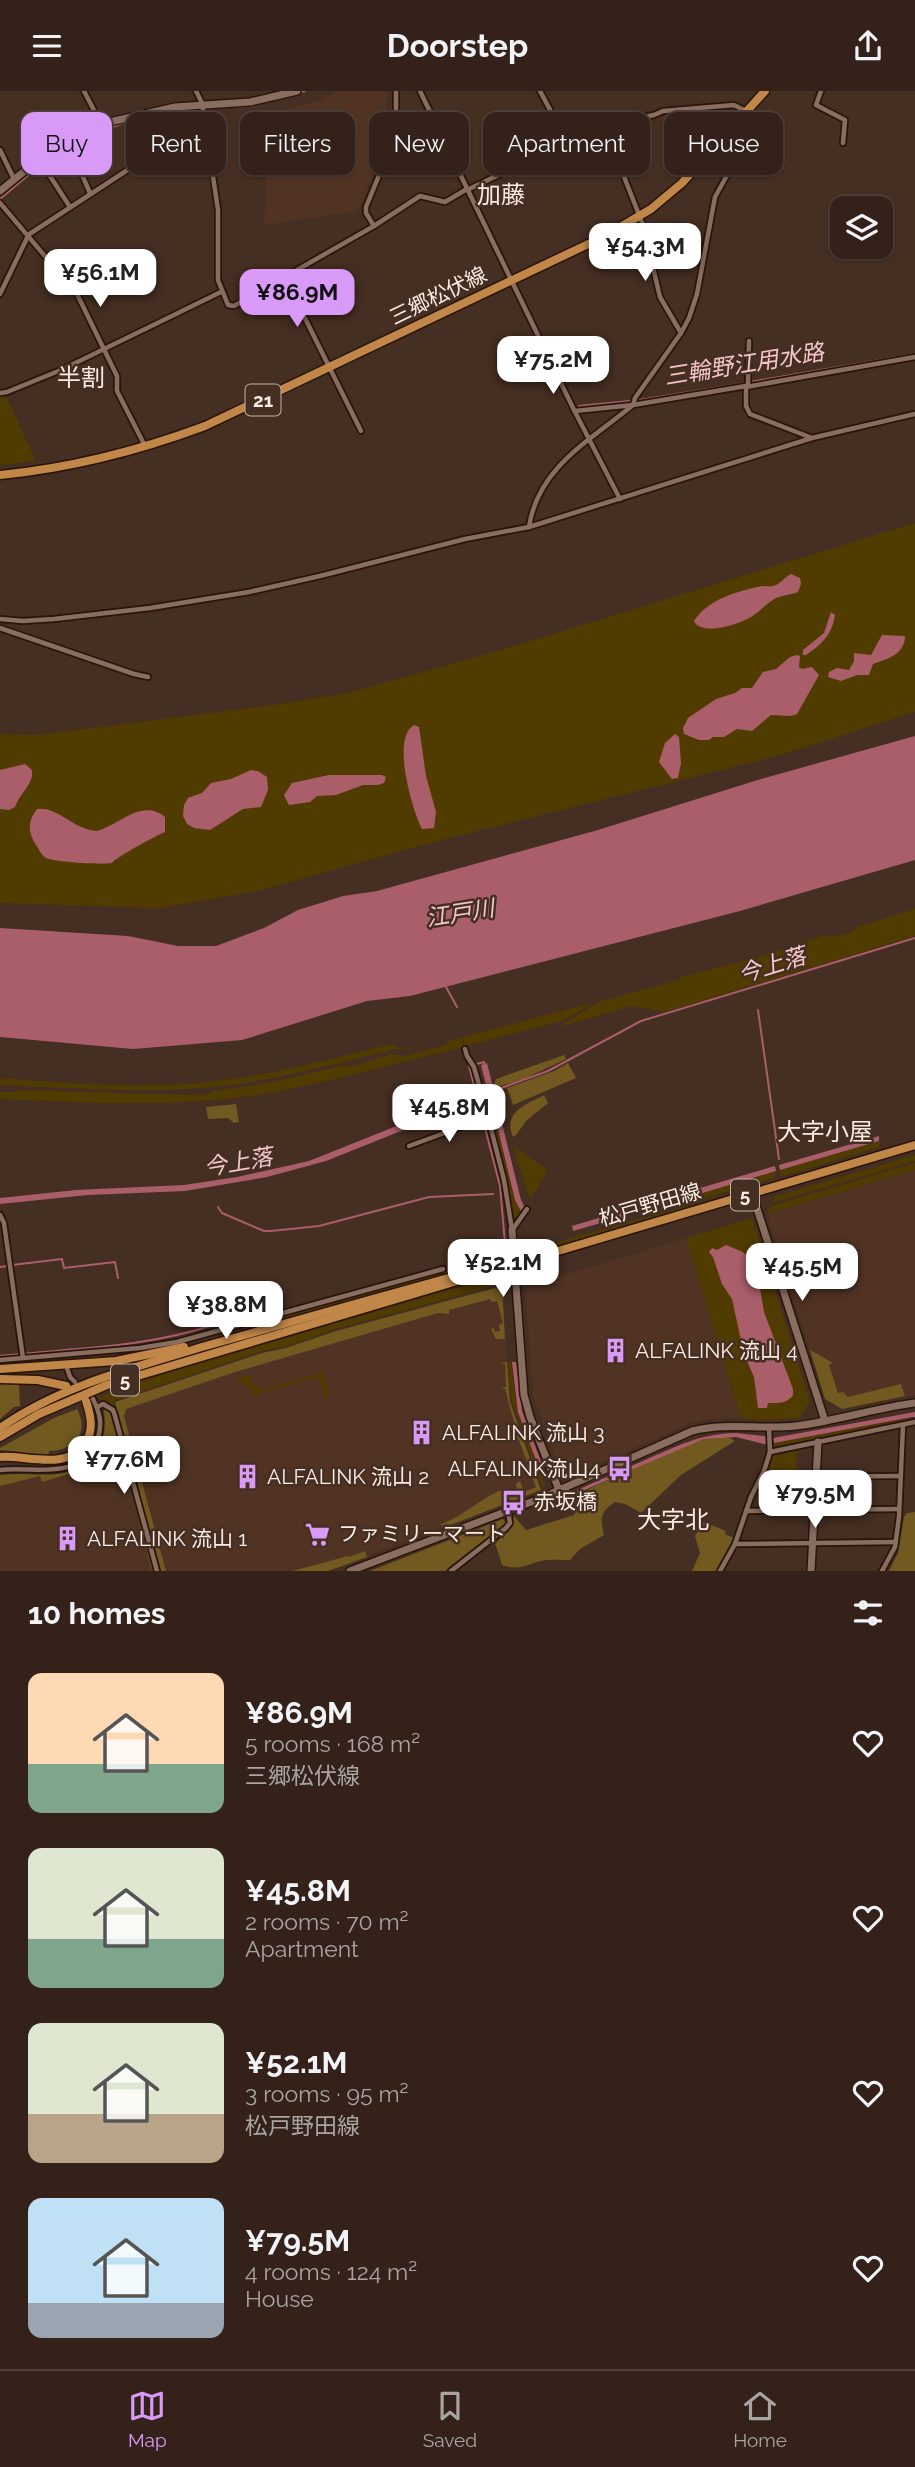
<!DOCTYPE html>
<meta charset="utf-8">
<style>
:root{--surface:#34221a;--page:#3f2f27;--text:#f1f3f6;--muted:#a9a4a2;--line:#4e3f39;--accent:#d99af7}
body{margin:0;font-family:Raleway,"Noto Sans JP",sans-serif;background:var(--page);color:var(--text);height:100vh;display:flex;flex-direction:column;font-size:26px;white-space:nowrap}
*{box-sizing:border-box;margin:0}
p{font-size:23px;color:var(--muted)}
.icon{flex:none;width:38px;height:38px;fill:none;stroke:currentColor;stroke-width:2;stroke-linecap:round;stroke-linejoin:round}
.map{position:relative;height:1480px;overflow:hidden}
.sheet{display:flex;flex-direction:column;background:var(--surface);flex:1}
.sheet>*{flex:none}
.hud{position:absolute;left:21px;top:21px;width:873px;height:63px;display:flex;gap:14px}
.fabs{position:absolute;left:830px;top:105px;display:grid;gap:14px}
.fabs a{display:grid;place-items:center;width:63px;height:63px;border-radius:14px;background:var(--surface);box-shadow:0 2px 5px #0004,0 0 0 2px var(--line);font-size:35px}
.price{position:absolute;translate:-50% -60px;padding:0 16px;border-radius:14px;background:#fff;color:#222;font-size:23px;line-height:46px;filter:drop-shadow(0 2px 4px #0008)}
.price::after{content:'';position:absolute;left:50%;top:42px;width:21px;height:16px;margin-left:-10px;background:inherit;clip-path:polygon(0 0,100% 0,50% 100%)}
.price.current{background:var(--accent);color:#111}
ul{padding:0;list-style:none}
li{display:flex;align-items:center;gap:21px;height:175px;padding:0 28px}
li span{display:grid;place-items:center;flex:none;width:196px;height:140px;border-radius:14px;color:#555}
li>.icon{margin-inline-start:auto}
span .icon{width:84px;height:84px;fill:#fffc;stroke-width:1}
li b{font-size:30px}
h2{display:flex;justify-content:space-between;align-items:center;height:84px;padding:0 28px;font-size:30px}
.tag{padding:0 24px;border-radius:14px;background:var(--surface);box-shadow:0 2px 5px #0004,0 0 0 2px var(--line);font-size:24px;line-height:63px}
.tag.current{background:var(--accent);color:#111}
header{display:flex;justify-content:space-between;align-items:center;height:91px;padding:0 28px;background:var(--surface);font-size:32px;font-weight:700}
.tabs{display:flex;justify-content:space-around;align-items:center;height:98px;border-top:2px solid var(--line);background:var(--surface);font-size:19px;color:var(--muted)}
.tabs a{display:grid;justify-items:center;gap:4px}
.tabs .current{color:var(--accent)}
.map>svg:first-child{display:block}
.built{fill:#513324}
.green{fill:#503b01}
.forest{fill:#715920}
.water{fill:#aa5e6a}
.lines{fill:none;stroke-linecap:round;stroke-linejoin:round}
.stream{stroke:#aa5e6a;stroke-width:2}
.street-casing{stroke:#2a150a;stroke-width:8}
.secondary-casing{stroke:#2a150a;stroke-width:10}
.primary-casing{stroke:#2a150a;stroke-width:11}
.street{stroke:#886d60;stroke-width:4.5}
.secondary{stroke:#886d60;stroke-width:7}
.primary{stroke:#c18749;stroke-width:8}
.labels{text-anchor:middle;stroke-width:5;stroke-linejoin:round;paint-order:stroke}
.shield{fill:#452e22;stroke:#c4b2a9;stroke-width:2}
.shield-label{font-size:19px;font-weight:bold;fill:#faebe3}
.street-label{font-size:21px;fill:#faebe3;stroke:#452e22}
.poi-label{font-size:21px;fill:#faebe3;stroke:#452e22;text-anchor:start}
.water-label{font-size:23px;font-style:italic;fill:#f3c6cb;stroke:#452e22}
.quarter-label{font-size:24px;fill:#faebe3;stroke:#452e22}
</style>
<header><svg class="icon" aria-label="menu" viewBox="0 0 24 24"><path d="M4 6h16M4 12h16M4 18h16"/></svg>Doorstep<svg class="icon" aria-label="share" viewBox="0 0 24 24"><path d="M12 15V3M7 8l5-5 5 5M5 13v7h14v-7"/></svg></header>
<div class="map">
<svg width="915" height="1480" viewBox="0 0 915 1480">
<rect width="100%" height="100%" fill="#452e22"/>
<g class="built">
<path d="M339,0H387L386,52L358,120L264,134L269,23L320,9Z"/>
<path d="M915,1079V1304L842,1318L825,1308L767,1123Z"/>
<path d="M686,1147L741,1327H715L691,1332L576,1383L558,1376L533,1304L525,1196Z"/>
<path d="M502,1195L510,1311L541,1399L328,1480H161L116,1311L262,1262L286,1257L336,1240Z"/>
<path d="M122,1362L154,1480H0V1384H57L72,1380L86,1372Z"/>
</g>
<g class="green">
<path d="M6,305L36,370L0,374V306Z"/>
<path d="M915,432V621L777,665L430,752L258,800L161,817L0,812V643L37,644L273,614L348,602L497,560Z"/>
<path d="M915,818V845L664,921L631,915L563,935V933L601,910L679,889L681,886L755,867L825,844C834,847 851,844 857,836Z"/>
<path d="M595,911L562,930L465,955L463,946Z"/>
<path d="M462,946L464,956C385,974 305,1000 224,1008C150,1016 75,1011 0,1008V1001H14L20,999L189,1004L208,1003L213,1000L263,993L346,974L350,976L392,963L403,965L446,954L450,949Z"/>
<path d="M437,951L404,959L396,958C341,971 286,987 229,994C153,1004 76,997 0,994V987C66,992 132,998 198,992C264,986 328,969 392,953L403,958Z"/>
<path d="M485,1004L486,1006L489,1005L515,1109L522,1122L517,1128L512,1125Z"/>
<path d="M880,1050L879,1056L784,1085L780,1084V1079Z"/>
<path d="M513,1055L548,1079L531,1107L529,1106Z"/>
<path d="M915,1064V1070L772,1112L776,1105Z"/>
<path d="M915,1072V1079L767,1123L771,1115Z"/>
<path d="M776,1080L775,1087L677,1115L676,1110Z"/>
<path d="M776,1090V1091L529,1163L567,1148Z"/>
<path d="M752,1127L810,1310L800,1327L761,1329L741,1327L686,1147Z"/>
<path d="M475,1176L476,1178L272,1230L271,1227L445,1180Z"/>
<path d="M481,1190L484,1195L501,1190V1193L336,1238L285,1256L266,1259L113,1310L115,1318L110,1312L97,1307L147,1288Z"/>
<path d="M320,1270L329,1302L326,1308L318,1286L258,1302V1306L255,1307C251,1295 243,1291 232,1289L250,1284L253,1295L259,1294L260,1299L322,1282Z"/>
<path d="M508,1271H511C514,1317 530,1351 545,1394L543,1398L512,1310Z"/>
<path d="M915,1326L904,1330L774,1356V1352Z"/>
<path d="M797,1358L796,1385H780L781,1379L768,1378L774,1363Z"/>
</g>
<g class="forest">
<path d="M564,964L566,968L524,988L495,997L494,993L496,988Z"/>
<path d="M568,972L576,987L513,1014L507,997L554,980Z"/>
<path d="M544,1004L548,1012L526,1030L516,1044L513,1046C502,1021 527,1013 544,1004Z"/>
<path d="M236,1013L239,1031L234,1032L228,1027L208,1028L206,1016Z"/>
<path d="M502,1195L505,1248H496L491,1238L494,1237L495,1241L500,1240L499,1234L503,1232L497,1210L492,1211L490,1208L449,1219V1223L438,1222L235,1281L126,1318L124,1325L166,1480H161L115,1311L262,1262L286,1257L336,1240Z"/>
<path d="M810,1259L833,1272L829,1274L838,1302L843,1301L848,1306L901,1293L905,1305L842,1318L825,1308Z"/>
<path d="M507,1271L510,1311L541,1399L443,1437L441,1433C465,1425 481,1406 504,1398L507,1406L518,1402L516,1393L520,1390L524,1401L536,1396L519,1349L513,1343L517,1342L505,1298L501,1297L506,1296L505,1273L500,1272Z"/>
<path d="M0,1293H19L20,1315L14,1316L0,1328Z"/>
<path d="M106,1317L112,1324L154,1480H152L122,1364L84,1375L85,1378L42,1391L40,1385L0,1395V1384C35,1379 71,1395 96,1361C105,1349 106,1335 104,1320Z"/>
<path d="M77,1318C90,1342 74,1360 49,1360L48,1366L22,1364V1361L0,1359V1357L54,1327Z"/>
<path d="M727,1345L735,1350L681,1384L641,1422L625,1413L615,1411C600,1421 600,1427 604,1444L580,1458L570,1469C561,1469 549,1468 540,1470C526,1474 518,1480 502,1474L495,1452L509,1440L514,1425L526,1439L574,1424L575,1404L688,1354L704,1348Z"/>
<path d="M915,1421V1480H889L898,1462L904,1426L907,1422Z"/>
<path d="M503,1428L506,1432L502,1437L459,1472L445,1480H370Z"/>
<path d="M704,1431L726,1440L725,1443L734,1447L717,1480H692L700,1462L695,1445Z"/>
<path d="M365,1460L367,1466L328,1480H292L348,1465L349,1466Z"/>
</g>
<g class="water">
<path d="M791,483L800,487L801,493L798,501C791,504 783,504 776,507C768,511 761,519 754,524C742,533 701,546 694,530C708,508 738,500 762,495C766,495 769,496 773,495C779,494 785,486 791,483Z"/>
<path d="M831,521L835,524C832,544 822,553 806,564H803V559L824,542Z"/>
<path d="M882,544L905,545C905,563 888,568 873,573L869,584H857L841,590L828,586L829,581L837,577L849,579L854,570V562L871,564Z"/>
<path d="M797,564L800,565L799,576L802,578L812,576L819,584L797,623L791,625L771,624L752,640L737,638L724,646H713L709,649H699L684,643L683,637L688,627L716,608L735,602L742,597H752L763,581L776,578L790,566Z"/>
<path d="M414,634L419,636L426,685L436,721L434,737L422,738C412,718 391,647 414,634Z"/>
<path d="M675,643L679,646L681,672L678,687L672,688L659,671L665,652Z"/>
<path d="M915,645V769L740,820L410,905L367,910L242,949L133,958L0,946V837L128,845L178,855H216L264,837L298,819L343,805L377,800L598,739L761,688Z"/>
<path d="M25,673L32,679C34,693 20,702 15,716L9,719L0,718V679Z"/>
<path d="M251,679L258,680L267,686L268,699L261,716L243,718L210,739L194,737L187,733L183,725L184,714L188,707L202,702L211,692L231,688Z"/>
<path d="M329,684H382L386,686L384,692L378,694H363L336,704L317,705L310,711L289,714L284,704L292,692Z"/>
<path d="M37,718C60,716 71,738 97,740C120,734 141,707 165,726V741C157,744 115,767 112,772C100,774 56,771 46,767C41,764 39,758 36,754C28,741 27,731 37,718Z"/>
<path d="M487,972L521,1109L525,1117L522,1122L515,1109L490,1005L486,1000L487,998L481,974Z"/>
<path d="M469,1006L471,1012L326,1070L267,1086L185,1100L88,1104L0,1113V1107L76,1099L184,1094L237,1086L309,1070Z"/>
<path d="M879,1045V1050L780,1079L779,1074Z"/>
<path d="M775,1075L776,1080L676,1110V1104Z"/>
<path d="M672,1105L673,1111L573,1140L572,1135Z"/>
<path d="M726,1154L743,1161L753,1170L758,1185L764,1221L793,1298V1304C787,1313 778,1312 768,1312L767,1317H758L754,1286L744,1263L732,1208L722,1193L713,1166L709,1161L712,1157L717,1159Z"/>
<path d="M512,1271H516L522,1320L546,1384L542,1385L518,1321Z"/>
<path d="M915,1321V1326H912L774,1352L773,1347Z"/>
<path d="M735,1342L765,1345L768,1354L736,1346L704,1348L568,1406L569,1403C594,1391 620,1380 645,1369C675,1356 702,1342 735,1342Z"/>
</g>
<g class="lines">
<g class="stream">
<path d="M210,17L251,15L305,0"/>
<path d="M79,48L129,30"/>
<path d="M0,108L39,75L68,54"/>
<path d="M750,291L915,263"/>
<path d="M579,315L640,309L745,292"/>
<path d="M446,896L457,916"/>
<path d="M758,919L779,1068"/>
<path d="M484,974V971L469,975L500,1095L506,1164"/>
<path d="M493,1000L548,980L641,930L915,847"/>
<path d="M218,1116L222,1122L264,1140H271L319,1135L429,1106L493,1103"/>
<path d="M12,1174L62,1168L64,1177L115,1171L118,1187"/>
<path d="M0,1176L8,1175"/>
<path d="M0,1265C72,1257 144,1257 213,1234L215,1235"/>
</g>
<defs>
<g id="street">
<path d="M84,0L101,33"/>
<path d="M196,0L202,12L218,119V189L228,214L234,215L374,135L420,105L445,111L467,98"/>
<path d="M420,0L574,319L620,408"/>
<path d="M540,0L555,28L623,83L643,134L660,206L681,242"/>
<path d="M821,0L816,14L845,29L843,52"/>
<path d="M138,25L149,65"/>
<path d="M67,49L90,102"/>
<path d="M718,53L736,68"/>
<path d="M0,59L14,88"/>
<path d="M39,68L70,116"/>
<path d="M467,99L530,69L580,40L654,24L663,20L734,14L746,20"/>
<path d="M0,112L77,203L117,285V300L145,355"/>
<path d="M374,135L366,122V116L396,43V0"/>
<path d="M28,144L149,65L170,59L174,62L178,76"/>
<path d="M285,187L361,340"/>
<path d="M0,203L28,145"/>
<path d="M748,294L749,250"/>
<path d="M746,296L915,266"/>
<path d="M0,302L7,301L61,279L221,201"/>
<path d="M575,320L633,314L746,295V315L750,323L812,347"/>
<path d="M529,436C538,376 591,349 633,314L635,307L681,242L689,227L697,203L715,106L761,23"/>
<path d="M0,528L23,530L54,528L150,517L249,501L320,485L465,448L529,436L812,347L915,323"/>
<path d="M0,537L134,583L148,586"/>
<path d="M465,958L467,965L474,976L488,1026L504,1089L512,1139"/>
<path d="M409,1055L488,1026"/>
<path d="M0,1124L4,1132L23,1267"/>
<path d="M513,1138L527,1118"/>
<path d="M0,1269L140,1257L177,1251L443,1178"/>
<path d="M67,1277L70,1286L75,1291"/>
<path d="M97,1316L103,1313L113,1319L115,1325L157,1480"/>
<path d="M769,1337L770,1361L915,1331"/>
<path d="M0,1379C34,1375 80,1391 97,1349C103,1334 100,1322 93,1308"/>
<path d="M761,1386L901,1385"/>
<path d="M746,1420L899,1418"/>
<path d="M735,1453L896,1451"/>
<path d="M451,1480L506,1437L510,1432L508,1420"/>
<path d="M720,1480L735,1453L751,1406L764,1380L770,1361"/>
<path d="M882,1480L895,1456L899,1426L903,1334"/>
</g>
<g id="secondary">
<path d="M0,100L53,57L101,33L175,16L250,11L297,0"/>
<path d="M752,1102L825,1330"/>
<path d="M512,1139L524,1304L530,1326L559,1399"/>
<path d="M350,1480L539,1408L692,1340C727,1331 761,1339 796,1335C836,1330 875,1317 915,1312"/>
<path d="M811,1480L818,1351"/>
</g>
<g id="primary">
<path d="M0,384C71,377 138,360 205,335L603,146L651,118L682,92L765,0"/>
<path d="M0,1278L116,1270L184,1256"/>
<path d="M0,1288L38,1289L66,1295"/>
<path d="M0,1337C60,1295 133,1277 202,1256C293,1230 383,1205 474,1180"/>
<path d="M0,1346L39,1323L107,1294L915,1054"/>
<path d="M0,1366C27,1364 66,1380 85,1353C94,1339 91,1325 86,1310"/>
</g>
</defs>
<use href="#street" class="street-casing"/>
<use href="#secondary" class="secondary-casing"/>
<use href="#primary" class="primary-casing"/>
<use href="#street" class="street"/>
<use href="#secondary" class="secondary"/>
<use href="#primary" class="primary"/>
</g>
<defs>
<symbol id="building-bare" viewBox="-9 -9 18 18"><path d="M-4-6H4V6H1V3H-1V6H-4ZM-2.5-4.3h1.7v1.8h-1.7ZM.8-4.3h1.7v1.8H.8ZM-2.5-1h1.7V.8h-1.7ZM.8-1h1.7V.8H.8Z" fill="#d99af7" stroke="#452e22" stroke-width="2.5" paint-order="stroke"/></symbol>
<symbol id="bus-bare" viewBox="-9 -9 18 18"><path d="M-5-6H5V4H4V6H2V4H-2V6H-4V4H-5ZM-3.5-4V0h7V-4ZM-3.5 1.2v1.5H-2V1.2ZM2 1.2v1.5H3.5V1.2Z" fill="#d99af7" stroke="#452e22" stroke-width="2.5" paint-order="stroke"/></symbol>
<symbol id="supermarket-bare" viewBox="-9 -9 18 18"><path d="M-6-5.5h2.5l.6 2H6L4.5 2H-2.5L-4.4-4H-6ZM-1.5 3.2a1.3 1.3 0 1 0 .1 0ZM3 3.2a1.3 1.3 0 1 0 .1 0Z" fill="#d99af7" stroke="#452e22" stroke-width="2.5" paint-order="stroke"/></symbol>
</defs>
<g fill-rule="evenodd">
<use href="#building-bare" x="598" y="1242" width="35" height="35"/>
<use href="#building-bare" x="404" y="1324" width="35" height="35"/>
<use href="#bus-bare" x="602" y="1360" width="35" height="35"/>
<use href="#building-bare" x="230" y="1368" width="35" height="35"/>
<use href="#bus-bare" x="496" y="1394" width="35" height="35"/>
<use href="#supermarket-bare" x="300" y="1426" width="35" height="35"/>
<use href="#building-bare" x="50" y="1430" width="35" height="35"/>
</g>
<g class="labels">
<g class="shield">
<rect x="245.5" y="293.5" width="35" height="31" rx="5"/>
<rect x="731" y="1088.5" width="28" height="31" rx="5"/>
<rect x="111" y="1273.5" width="28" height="31" rx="5"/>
</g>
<g class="shield-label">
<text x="263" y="316">21</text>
<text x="745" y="1111">5</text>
<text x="125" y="1296">5</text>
</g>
<g class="street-label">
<text transform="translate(438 205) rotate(-26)" y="7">三郷松伏線</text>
<text transform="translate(650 1114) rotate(-16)" y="7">松戸野田線</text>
</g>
<g class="poi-label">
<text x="635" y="1267">ALFALINK 流山 4</text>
<text x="442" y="1349">ALFALINK 流山 3</text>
<text x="600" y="1385" text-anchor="end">ALFALINK流山4</text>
<text x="267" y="1393">ALFALINK 流山 2</text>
<text x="534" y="1418">赤坂橋</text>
<text x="338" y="1450">ファミリーマート</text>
<text x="87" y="1455">ALFALINK 流山 1</text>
</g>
<g class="water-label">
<text transform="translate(744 273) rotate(-9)" y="8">三輪野江用水路</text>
<text transform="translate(460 822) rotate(-9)" y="8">江戸川</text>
<text transform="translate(772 874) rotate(-17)" y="8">今上落</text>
<text transform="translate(238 1071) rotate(-10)" y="8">今上落</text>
</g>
<g class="quarter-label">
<text x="501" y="112">加藤</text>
<text x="81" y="295">半割</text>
<text x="825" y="1049">大字小屋</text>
<text x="673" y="1437">大字北</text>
</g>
</g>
</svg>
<div class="fabs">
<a><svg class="icon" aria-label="layers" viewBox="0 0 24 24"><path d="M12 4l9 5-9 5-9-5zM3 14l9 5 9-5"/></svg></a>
</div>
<b class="price" style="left:645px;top:192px">¥54.3M</b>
<b class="price" style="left:100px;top:218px">¥56.1M</b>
<b class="price current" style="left:297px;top:238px">¥86.9M</b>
<b class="price" style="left:553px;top:305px">¥75.2M</b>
<b class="price" style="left:449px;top:1053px">¥45.8M</b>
<b class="price" style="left:503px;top:1208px">¥52.1M</b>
<b class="price" style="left:802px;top:1212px">¥45.5M</b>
<b class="price" style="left:226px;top:1250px">¥38.8M</b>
<b class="price" style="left:124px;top:1405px">¥77.6M</b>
<b class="price" style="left:815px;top:1439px">¥79.5M</b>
<div class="hud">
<a class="tag current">Buy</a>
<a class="tag">Rent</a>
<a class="tag">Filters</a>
<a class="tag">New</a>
<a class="tag">Apartment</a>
<a class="tag">House</a>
</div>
</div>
<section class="sheet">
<h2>10 homes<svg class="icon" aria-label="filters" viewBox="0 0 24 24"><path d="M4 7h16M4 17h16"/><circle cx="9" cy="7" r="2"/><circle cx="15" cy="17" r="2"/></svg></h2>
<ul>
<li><span style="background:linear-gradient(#ffd9b3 65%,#7fa58c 0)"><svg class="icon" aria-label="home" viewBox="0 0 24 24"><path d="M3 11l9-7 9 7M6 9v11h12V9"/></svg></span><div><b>¥86.9M</b><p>5 rooms · 168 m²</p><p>三郷松伏線</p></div><svg class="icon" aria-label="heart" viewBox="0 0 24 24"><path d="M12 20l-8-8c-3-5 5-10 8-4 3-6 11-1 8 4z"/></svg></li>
<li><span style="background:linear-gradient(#dfe7d0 65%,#7fa58c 0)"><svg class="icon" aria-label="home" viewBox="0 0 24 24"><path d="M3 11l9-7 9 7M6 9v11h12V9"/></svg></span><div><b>¥45.8M</b><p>2 rooms · 70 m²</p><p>Apartment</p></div><svg class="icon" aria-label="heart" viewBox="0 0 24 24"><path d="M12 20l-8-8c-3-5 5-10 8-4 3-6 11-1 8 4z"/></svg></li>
<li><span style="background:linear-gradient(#dfe7d0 65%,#b9a48a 0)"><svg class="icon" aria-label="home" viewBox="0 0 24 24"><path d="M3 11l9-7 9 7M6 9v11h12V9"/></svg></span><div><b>¥52.1M</b><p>3 rooms · 95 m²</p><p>松戸野田線</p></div><svg class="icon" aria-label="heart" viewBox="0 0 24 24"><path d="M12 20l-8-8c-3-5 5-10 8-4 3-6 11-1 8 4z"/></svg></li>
<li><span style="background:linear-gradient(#bfe0f5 75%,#9aa5b1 0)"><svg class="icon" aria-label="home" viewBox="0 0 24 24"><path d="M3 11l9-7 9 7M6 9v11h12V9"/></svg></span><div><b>¥79.5M</b><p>4 rooms · 124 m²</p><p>House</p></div><svg class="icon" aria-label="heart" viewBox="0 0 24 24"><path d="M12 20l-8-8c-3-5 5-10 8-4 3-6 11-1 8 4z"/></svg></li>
</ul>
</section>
<nav class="tabs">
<a class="current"><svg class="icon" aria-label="map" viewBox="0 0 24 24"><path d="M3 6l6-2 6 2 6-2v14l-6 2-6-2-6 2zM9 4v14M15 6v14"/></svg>Map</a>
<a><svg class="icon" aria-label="saved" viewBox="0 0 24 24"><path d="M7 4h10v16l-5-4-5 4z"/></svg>Saved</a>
<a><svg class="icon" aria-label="home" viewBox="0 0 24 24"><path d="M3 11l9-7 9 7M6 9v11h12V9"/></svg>Home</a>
</nav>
